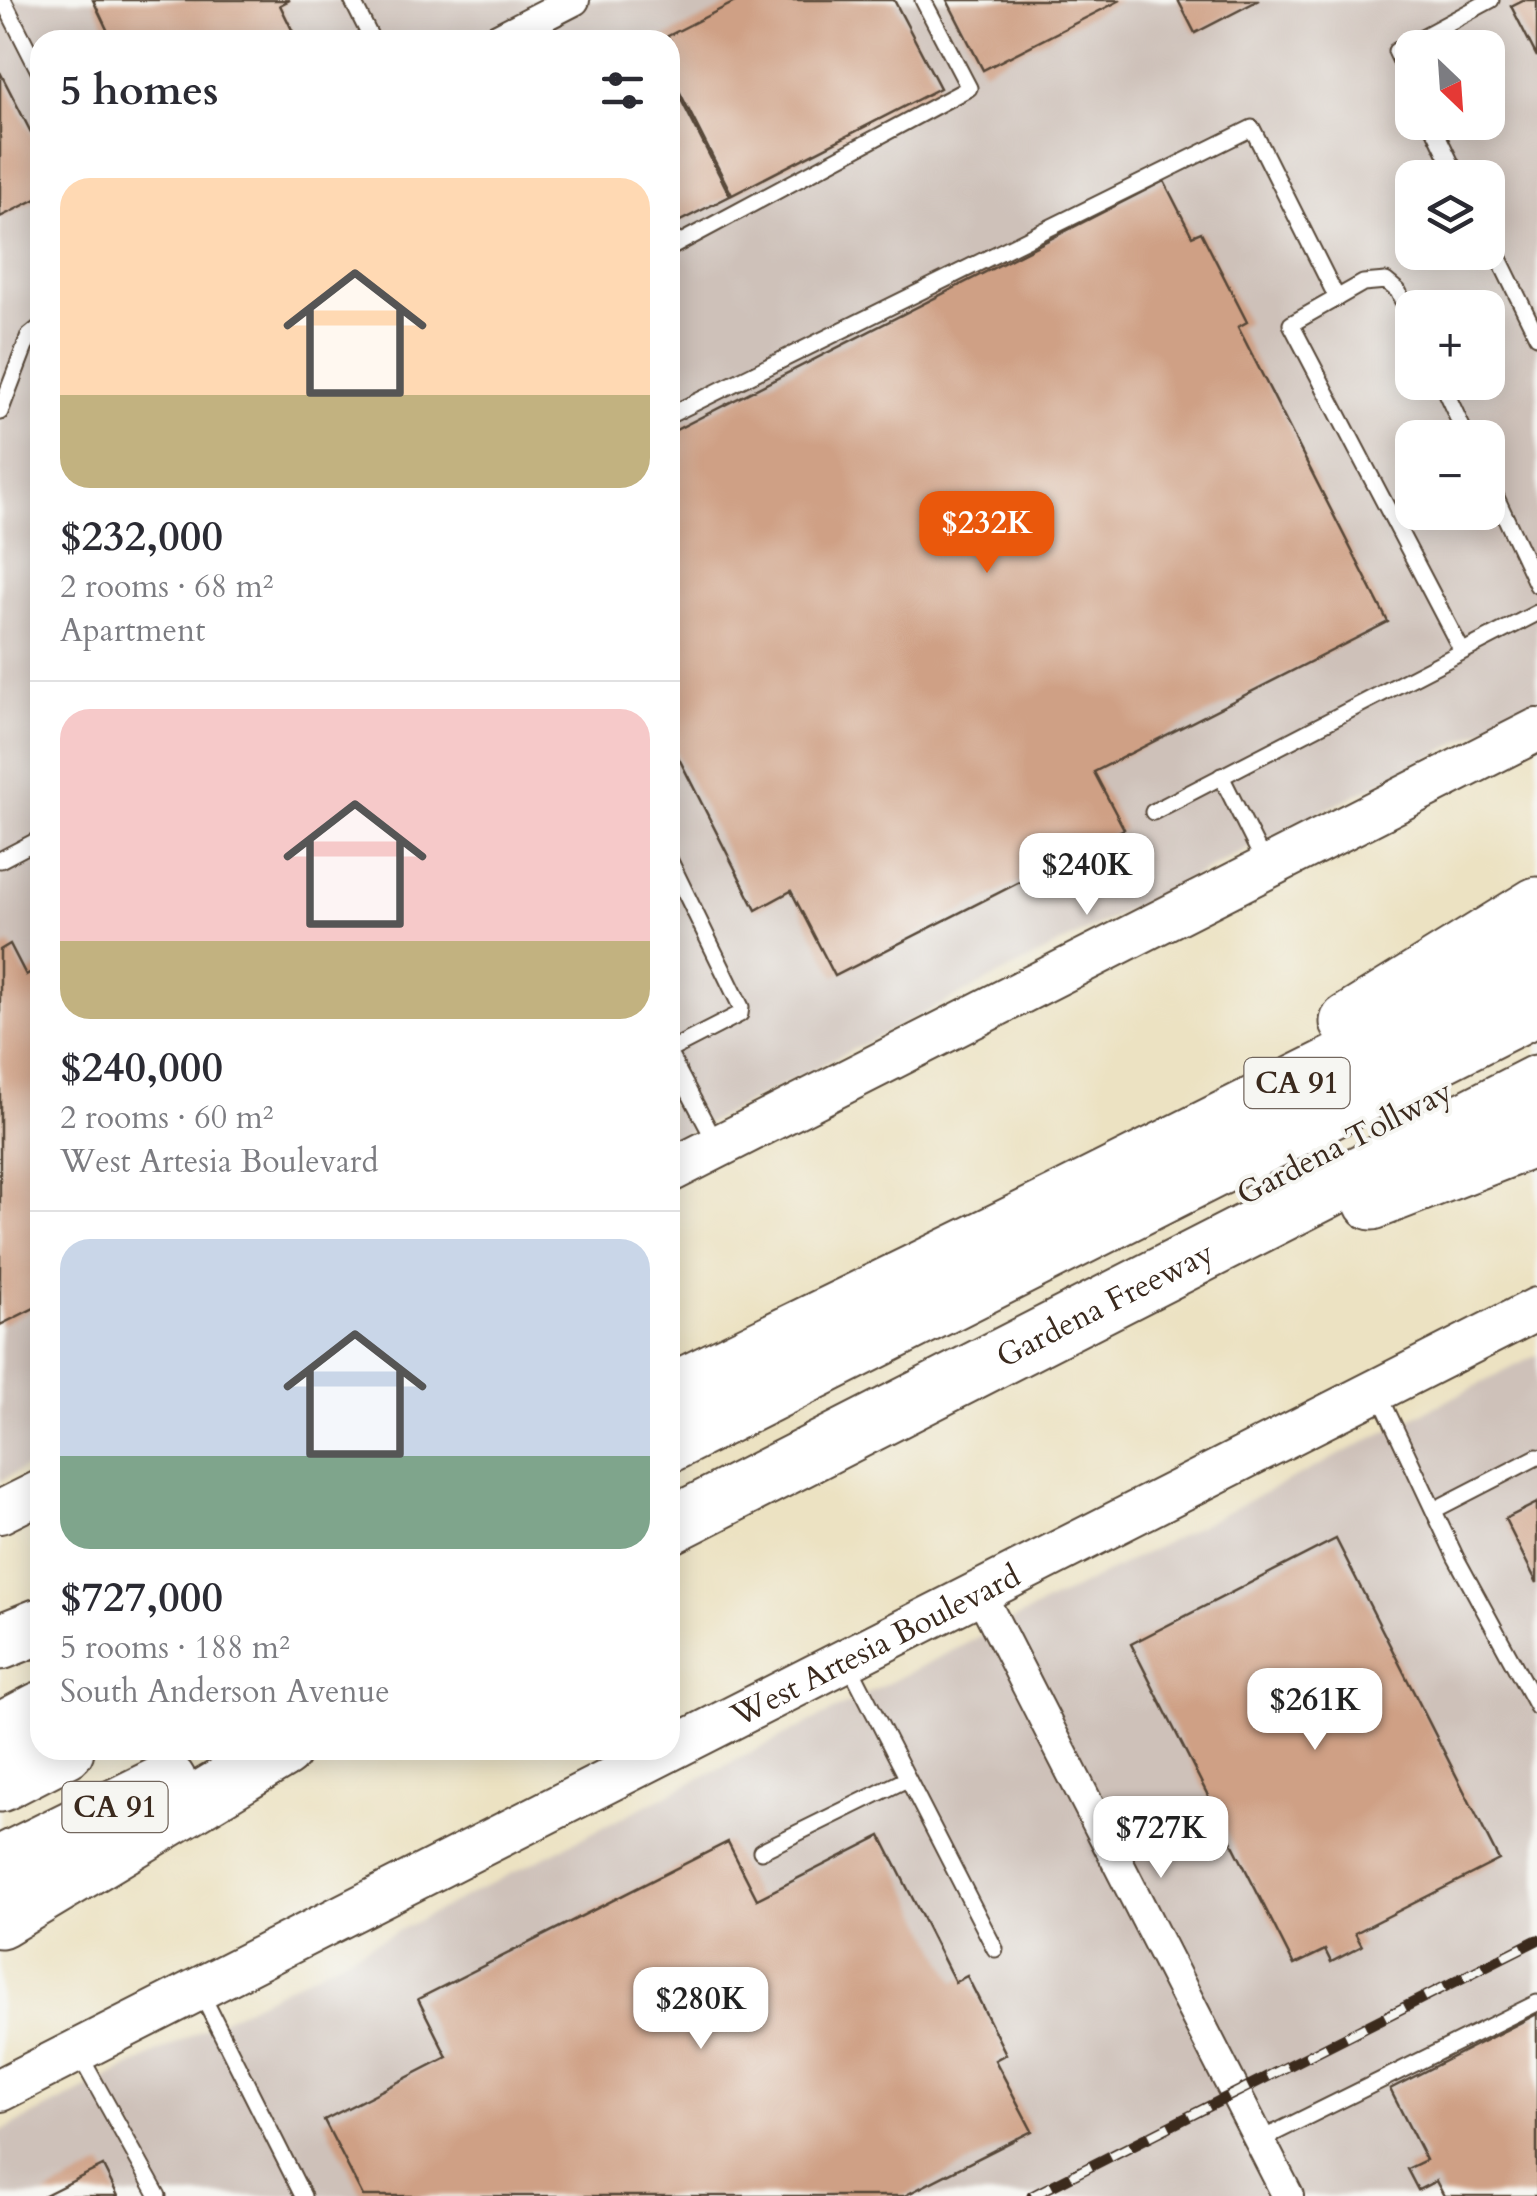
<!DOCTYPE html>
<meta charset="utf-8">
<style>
:root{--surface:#fff;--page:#f7f7f7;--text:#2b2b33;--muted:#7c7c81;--line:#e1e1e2;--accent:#ea580c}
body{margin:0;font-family:Cardo,serif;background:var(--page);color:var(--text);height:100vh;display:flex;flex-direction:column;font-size:38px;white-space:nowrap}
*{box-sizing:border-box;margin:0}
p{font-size:32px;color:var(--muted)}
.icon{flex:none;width:55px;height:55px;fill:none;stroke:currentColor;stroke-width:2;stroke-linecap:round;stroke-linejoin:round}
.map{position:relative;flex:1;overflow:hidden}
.sheet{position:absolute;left:30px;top:30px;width:650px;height:1730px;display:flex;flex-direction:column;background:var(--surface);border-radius:30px;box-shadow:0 5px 25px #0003}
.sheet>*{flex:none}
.needle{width:65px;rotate:155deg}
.buttons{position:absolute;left:1395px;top:30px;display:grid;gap:20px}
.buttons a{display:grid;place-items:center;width:110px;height:110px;border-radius:20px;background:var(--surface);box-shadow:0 5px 25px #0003;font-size:50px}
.price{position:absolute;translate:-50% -85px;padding:0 22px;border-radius:20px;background:#fff;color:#222;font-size:32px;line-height:65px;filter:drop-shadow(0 2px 5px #0008)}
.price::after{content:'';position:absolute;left:50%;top:60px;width:30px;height:22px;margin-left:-15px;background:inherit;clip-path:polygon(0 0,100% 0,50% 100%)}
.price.selected{background:var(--accent);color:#fff}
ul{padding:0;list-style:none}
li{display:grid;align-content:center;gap:20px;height:530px;padding:0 30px}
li+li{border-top:2px solid var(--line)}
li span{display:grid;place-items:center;height:310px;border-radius:30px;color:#555}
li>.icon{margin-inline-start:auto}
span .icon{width:180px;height:180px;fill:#fffc;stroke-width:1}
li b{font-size:42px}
h2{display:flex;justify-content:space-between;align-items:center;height:120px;padding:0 30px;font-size:42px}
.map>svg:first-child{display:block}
.industrial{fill:#cec1b9;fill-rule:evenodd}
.building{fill:#cfa085}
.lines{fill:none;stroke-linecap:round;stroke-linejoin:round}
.service-casing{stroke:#564637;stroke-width:19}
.minor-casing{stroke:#564637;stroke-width:34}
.secondary-casing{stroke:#564637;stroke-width:46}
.motorway-casing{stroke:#564637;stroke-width:59}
.service{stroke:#fff;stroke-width:15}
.minor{stroke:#fff;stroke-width:30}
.secondary{stroke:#fff;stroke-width:42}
.motorway{stroke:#fff;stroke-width:55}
.rail-casing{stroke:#3b2a1e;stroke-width:11}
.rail{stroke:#f6f6f2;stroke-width:8;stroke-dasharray:22;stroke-linecap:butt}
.labels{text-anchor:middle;stroke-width:8;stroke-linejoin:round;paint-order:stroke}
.shield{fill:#f6f6f2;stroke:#73675e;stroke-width:2.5}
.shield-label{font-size:30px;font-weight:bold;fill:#3b2a1e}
.street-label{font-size:32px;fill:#3b2a1e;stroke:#f6f6f2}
</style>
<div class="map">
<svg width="1537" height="2196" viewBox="0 0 1537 2196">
<rect width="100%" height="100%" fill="#f6f6f2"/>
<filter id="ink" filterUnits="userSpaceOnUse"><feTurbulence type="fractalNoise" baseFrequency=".01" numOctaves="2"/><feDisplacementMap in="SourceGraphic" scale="20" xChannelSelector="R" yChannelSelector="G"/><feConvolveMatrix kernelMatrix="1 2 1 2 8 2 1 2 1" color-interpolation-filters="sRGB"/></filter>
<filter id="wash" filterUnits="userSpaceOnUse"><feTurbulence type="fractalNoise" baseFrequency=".0048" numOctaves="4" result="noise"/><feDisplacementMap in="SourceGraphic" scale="40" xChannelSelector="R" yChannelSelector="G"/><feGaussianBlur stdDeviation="2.25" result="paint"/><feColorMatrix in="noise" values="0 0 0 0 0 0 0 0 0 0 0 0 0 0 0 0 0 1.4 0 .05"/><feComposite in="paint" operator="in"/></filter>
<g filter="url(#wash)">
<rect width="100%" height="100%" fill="#ece2c2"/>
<g class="industrial">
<path d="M0,0H1537V703L670,1142V40H40V1460L0,1481ZM1412,48H1488V122H1412ZM1412,178H1488V252H1412ZM1412,308H1488V382H1412ZM1412,438H1488V512H1412Z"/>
<path d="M1537,1355V2196H0V2132Z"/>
</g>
<g id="blocks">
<g class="building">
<path d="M93,0H290L280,5L295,36L286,40H112Z"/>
<path d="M739,0H894L940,88L732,195L670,73V40H660Z"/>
<path d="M947,0H1121L983,70Z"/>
<path d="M1178,0H1259L1195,33Z"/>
<path d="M1523,0H1537V57L1511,6Z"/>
<path d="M0,72L40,150V197L0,217Z"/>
<path d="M670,78L730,196L670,226Z"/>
<path d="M1164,181L1192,236L1201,232L1247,322L1238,327L1388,622L1094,772L1124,829L835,976L791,891L756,910L670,741V433Z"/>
<path d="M10,944L26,975L40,967V1305L0,1325V950Z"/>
<path d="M1537,1503V1583L1505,1519Z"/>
<path d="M1336,1539L1499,1860L1355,1933L1362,1946L1331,1962L1325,1950L1294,1965L1131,1644Z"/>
<path d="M881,1836L955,1982L967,1976L1006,2054L995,2060L1032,2131L904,2196H363L324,2120L447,2057L418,1999L728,1842L757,1899Z"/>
<path d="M1537,2014V2196H1444L1436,2181L1418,2190L1407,2169L1426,2160L1390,2089Z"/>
<path d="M103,2166L118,2196H43Z"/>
</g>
</g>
</g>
<g filter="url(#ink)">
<use href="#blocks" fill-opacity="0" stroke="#564637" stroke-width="2.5"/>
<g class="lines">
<defs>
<g id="service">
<path d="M3,0L40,73"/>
<path d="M352,0L372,40"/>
<path d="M1412,85L1396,51L1491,0"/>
<path d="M1431,122L1458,178"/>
<path d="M1488,236L1537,336"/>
<path d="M670,248L969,88L923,0"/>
<path d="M1412,321L1398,291L1386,281L1363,283L1291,324L1462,651"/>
<path d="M1441,382L1467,438"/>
<path d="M0,412L29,336L40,327"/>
<path d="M670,415L1252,128L1337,298"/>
<path d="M1488,480L1537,585"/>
<path d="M1221,776L1266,866"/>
<path d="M1153,812L1537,613"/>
<path d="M0,860L40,839"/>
<path d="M670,861L741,1007L740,1014L670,1050"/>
<path d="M670,1056L717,1145"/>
<path d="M1379,1394L1456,1558L1537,1707"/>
<path d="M1434,1510L1537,1457"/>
<path d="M849,1664L995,1949"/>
<path d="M761,1851L907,1779"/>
<path d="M201,1993L303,2196"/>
<path d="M79,2054L158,2196"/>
<path d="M1260,2140L1537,2003"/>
</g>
<g id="minor">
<path d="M496,40L574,0"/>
<path d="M980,1593L1288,2196"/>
</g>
<g id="secondary">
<path d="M670,1171L1537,730"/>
<path d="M0,1512L40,1492"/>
<path id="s1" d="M0,2090L1537,1309"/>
</g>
<g id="motorway">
<path d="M1348,1022L1537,905"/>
<path d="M1372,1202L1537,1138"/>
<path d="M670,1392L1057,1203L1537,963"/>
<path d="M670,1444L1537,1007"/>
<path id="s2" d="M670,1526L1537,1083"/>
<path d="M0,1642L40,1626"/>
<path d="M0,1731L40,1710"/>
<path d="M0,1784L66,1750"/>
<path d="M0,1864L168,1781"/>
<path d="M0,1920L283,1750"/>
</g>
</defs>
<use href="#service" class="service-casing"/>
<use href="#minor" class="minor-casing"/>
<use href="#secondary" class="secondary-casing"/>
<use href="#motorway" class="motorway-casing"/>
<use href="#service" class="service"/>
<use href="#minor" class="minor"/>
<use href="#secondary" class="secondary"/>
<use href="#motorway" class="motorway"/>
<defs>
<path id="rail" d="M1032,2196L1537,1940"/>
</defs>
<use href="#rail" class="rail-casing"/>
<use href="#rail" class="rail"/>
</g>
</g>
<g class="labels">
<g class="shield">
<rect x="1244.5" y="1058" width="105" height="50" rx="8"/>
<rect x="62.5" y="1782" width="105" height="50" rx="8"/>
</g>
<g class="shield-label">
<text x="1297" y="1093">CA 91</text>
<text x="115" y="1817">CA 91</text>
</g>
<g class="street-label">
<text transform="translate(1344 1142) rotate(-27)" y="11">Gardena Tollway</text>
<text dy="11" stroke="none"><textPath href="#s2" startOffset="488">Gardena Freeway</textPath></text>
<text dy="11" stroke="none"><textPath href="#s1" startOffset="982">West Artesia Boulevard</textPath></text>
</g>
</g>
</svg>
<div class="buttons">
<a><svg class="needle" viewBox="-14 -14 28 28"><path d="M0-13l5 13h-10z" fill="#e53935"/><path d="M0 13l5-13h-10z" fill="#7c7c81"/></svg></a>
<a><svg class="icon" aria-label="layers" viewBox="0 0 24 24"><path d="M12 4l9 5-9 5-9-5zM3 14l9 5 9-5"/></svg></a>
<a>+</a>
<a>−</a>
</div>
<b class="price selected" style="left:987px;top:576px">$232K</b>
<b class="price" style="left:1087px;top:918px">$240K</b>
<b class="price" style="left:1315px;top:1753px">$261K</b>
<b class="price" style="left:1161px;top:1881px">$727K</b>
<b class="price" style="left:701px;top:2052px">$280K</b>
<section class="sheet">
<h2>5 homes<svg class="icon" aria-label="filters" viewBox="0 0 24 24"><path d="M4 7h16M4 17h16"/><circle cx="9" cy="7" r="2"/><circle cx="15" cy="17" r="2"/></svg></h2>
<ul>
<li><span style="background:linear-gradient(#ffd9b3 70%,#c2b280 0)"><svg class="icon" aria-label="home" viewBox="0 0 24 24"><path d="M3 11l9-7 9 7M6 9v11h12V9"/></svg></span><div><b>$232,000</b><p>2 rooms · 68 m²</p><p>Apartment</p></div></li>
<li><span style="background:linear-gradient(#f6c9c9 75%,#c2b280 0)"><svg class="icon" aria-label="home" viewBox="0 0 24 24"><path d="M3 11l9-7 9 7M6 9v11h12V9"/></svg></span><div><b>$240,000</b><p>2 rooms · 60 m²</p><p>West Artesia Boulevard</p></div></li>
<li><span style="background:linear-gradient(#c9d6e8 70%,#7fa58c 0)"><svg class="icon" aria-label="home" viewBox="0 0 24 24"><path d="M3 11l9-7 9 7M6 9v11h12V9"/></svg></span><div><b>$727,000</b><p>5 rooms · 188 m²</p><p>South Anderson Avenue</p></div></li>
</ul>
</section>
</div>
